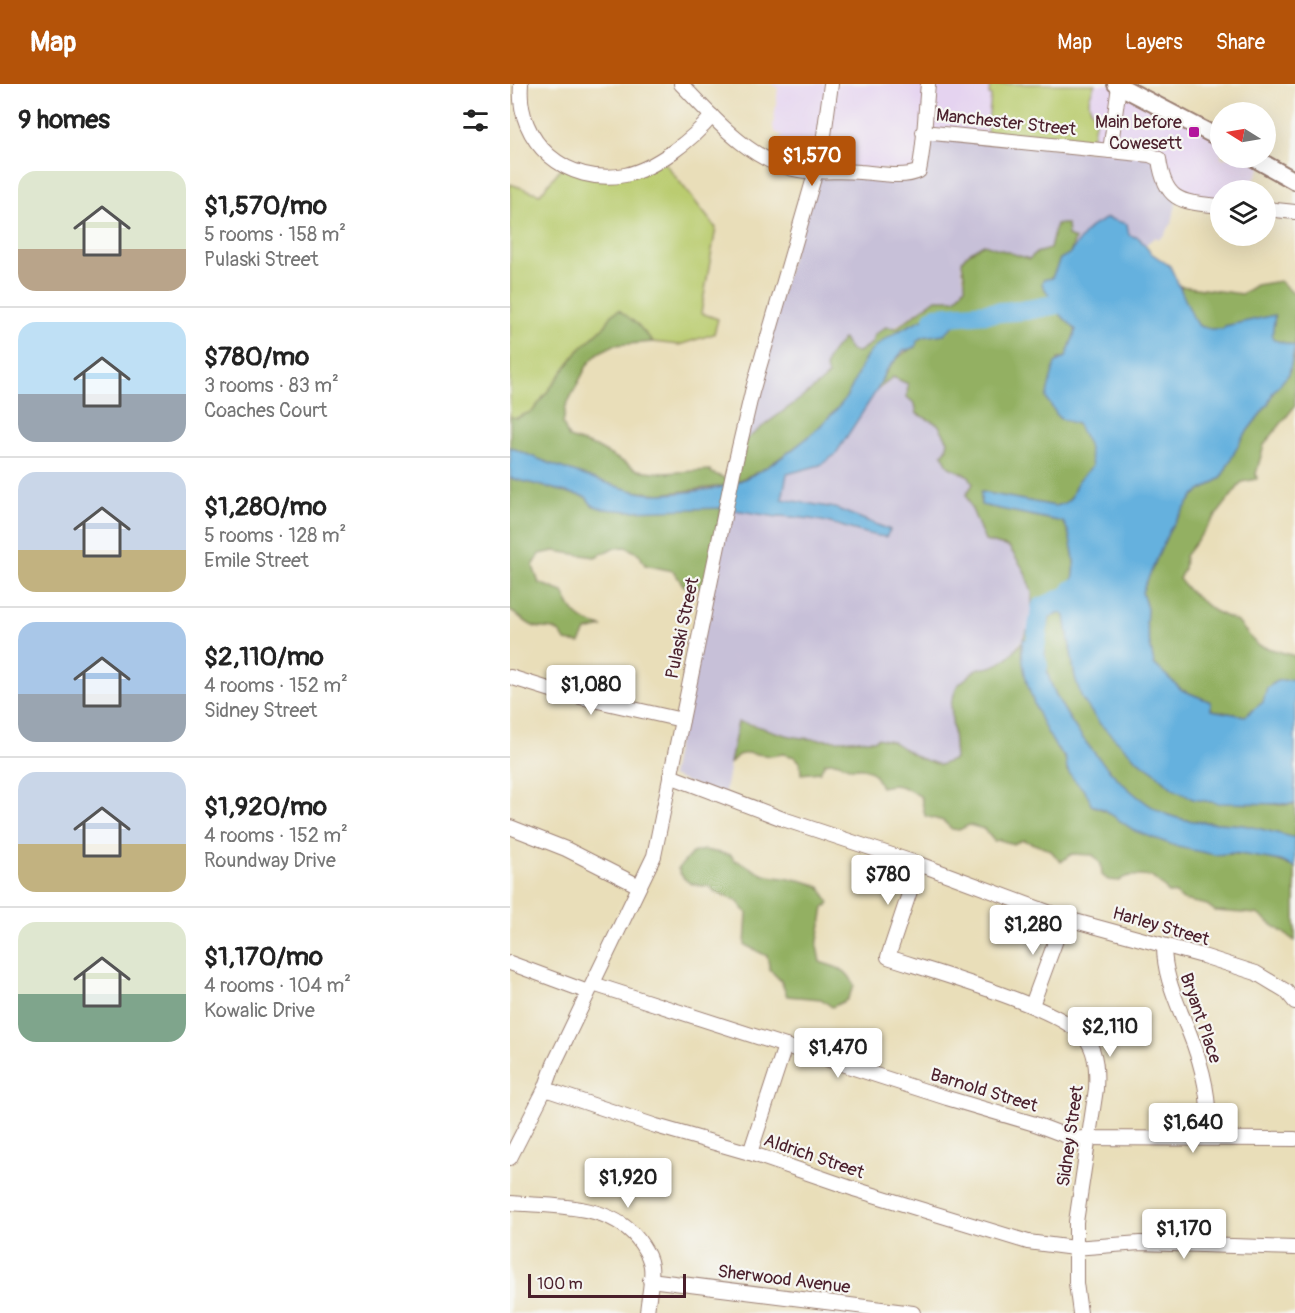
<!DOCTYPE html>
<meta charset="utf-8">
<style>
:root{--surface:#fff;--page:#f2f2f2;--text:#222;--muted:#767676;--line:#e0e0e0;--accent:#b45309}
body{margin:0;font-family:Pangolin,sans-serif;background:var(--page);color:var(--text);height:100vh;display:flex;flex-direction:column;font-size:22px;white-space:nowrap}
*{box-sizing:border-box;margin:0}
p{font-size:20px;color:var(--muted)}
.icon{flex:none;width:33px;height:33px;fill:none;stroke:currentColor;stroke-width:2;stroke-linecap:round;stroke-linejoin:round}
.map{position:relative;flex:1;overflow:hidden}
.side{display:flex;flex-direction:column;background:var(--surface);width:510px}
.side>*{flex:none}
.needle{width:39px;rotate:281deg}
.controls{position:absolute;left:700px;top:18px;display:grid;gap:12px}
.controls a{display:grid;place-items:center;width:66px;height:66px;border-radius:50%;background:var(--surface);box-shadow:0 6px 24px #0002;font-size:30px}
.scale{position:absolute;left:18px;bottom:15px;width:158px;box-sizing:border-box;padding-left:6px;border:3px solid #4a1f2b;border-top:0;font-size:16px;line-height:21px;white-space:nowrap;color:#4a1f2b;-webkit-text-stroke:4px #f6f6f2;paint-order:stroke}
.price{position:absolute;translate:-50% -51px;padding:0 14px;border-radius:6px;background:#fff;color:#222;font-size:20px;line-height:39px;filter:drop-shadow(0 2px 3px #0008)}
.price::after{content:'';position:absolute;left:50%;top:36px;width:18px;height:14px;margin-left:-9px;background:inherit;clip-path:polygon(0 0,100% 0,50% 100%)}
.price.selected{background:var(--accent);color:#fff}
ul{padding:0;list-style:none}
li{display:flex;align-items:center;gap:18px;height:150px;padding:0 18px}
li+li{border-top:2px solid var(--line)}
li span{display:grid;place-items:center;flex:none;width:168px;height:120px;border-radius:18px;color:#555}
li>.icon{margin-inline-start:auto}
span .icon{width:72px;height:72px;fill:#fffc;stroke-width:1}
li b{font-size:26px}
h2{display:flex;justify-content:space-between;align-items:center;height:72px;padding:0 18px;font-size:26px}
header{display:flex;align-items:center;gap:36px;box-sizing:border-box;height:84px;padding:0 30px;background:var(--accent);color:#fff}
header strong{font-size:28px}
nav{display:flex;gap:33px;margin-inline-start:auto;font-size:21px}
main{display:flex;flex:1;min-height:0}
.map>svg:first-child{display:block}
.built{fill:#e5d3f0}
.industrial{fill:#c7c0d8}
.green{fill:#bacc70;stroke:#82764e;stroke-width:1.5}
.forest{fill:#93b062;stroke:#6e6846;stroke-width:1.5}
.water{fill:#65b1de;stroke:#586884;stroke-width:1.5}
.lines{fill:none;stroke-linecap:round;stroke-linejoin:round}
.river{stroke:#65b1de;stroke-width:20}
.minor-casing{stroke:#9a7e72;stroke-width:16}
.major-casing{stroke:#9a7e72;stroke-width:20}
.minor{stroke:#fff;stroke-width:14}
.major{stroke:#fff;stroke-width:16}
.poi-dot{fill:#b5179e;stroke:#f6f6f2;stroke-width:2}
.labels{text-anchor:middle;stroke-width:4.5;stroke-linejoin:round;paint-order:stroke}
.street-label{font-size:18px;fill:#4a1f2b;stroke:#f6f6f2}
.poi-label{font-size:18px;fill:#4a1f2b;stroke:#f6f6f2;text-anchor:end}
</style>
<header>
<strong>Map</strong>
<nav><a>Map</a><a>Layers</a><a>Share</a></nav>
</header>
<main>
<section class="side">
<h2>9 homes<svg class="icon" aria-label="filters" viewBox="0 0 24 24"><path d="M4 7h16M4 17h16"/><circle cx="9" cy="7" r="2"/><circle cx="15" cy="17" r="2"/></svg></h2>
<ul>
<li><span style="background:linear-gradient(#dfe7d0 65%,#b9a48a 0)"><svg class="icon" aria-label="home" viewBox="0 0 24 24"><path d="M3 11l9-7 9 7M6 9v11h12V9"/></svg></span><div><b>$1,570/mo</b><p>5 rooms · 158 m²</p><p>Pulaski Street</p></div></li>
<li><span style="background:linear-gradient(#bfe0f5 60%,#9aa5b1 0)"><svg class="icon" aria-label="home" viewBox="0 0 24 24"><path d="M3 11l9-7 9 7M6 9v11h12V9"/></svg></span><div><b>$780/mo</b><p>3 rooms · 83 m²</p><p>Coaches Court</p></div></li>
<li><span style="background:linear-gradient(#c9d6e8 65%,#c2b280 0)"><svg class="icon" aria-label="home" viewBox="0 0 24 24"><path d="M3 11l9-7 9 7M6 9v11h12V9"/></svg></span><div><b>$1,280/mo</b><p>5 rooms · 128 m²</p><p>Emile Street</p></div></li>
<li><span style="background:linear-gradient(#a9c7e8 60%,#9aa5b1 0)"><svg class="icon" aria-label="home" viewBox="0 0 24 24"><path d="M3 11l9-7 9 7M6 9v11h12V9"/></svg></span><div><b>$2,110/mo</b><p>4 rooms · 152 m²</p><p>Sidney Street</p></div></li>
<li><span style="background:linear-gradient(#c9d6e8 60%,#c2b280 0)"><svg class="icon" aria-label="home" viewBox="0 0 24 24"><path d="M3 11l9-7 9 7M6 9v11h12V9"/></svg></span><div><b>$1,920/mo</b><p>4 rooms · 152 m²</p><p>Roundway Drive</p></div></li>
<li><span style="background:linear-gradient(#dfe7d0 60%,#7fa58c 0)"><svg class="icon" aria-label="home" viewBox="0 0 24 24"><path d="M3 11l9-7 9 7M6 9v11h12V9"/></svg></span><div><b>$1,170/mo</b><p>4 rooms · 104 m²</p><p>Kowalic Drive</p></div></li>
</ul>
</section>
<div class="map">
<svg width="785" height="1229" viewBox="0 0 785 1229">
<rect width="100%" height="100%" fill="#f6f6f2"/>
<filter id="ink" filterUnits="userSpaceOnUse"><feTurbulence type="fractalNoise" baseFrequency=".0167" numOctaves="2"/><feDisplacementMap in="SourceGraphic" scale="12" xChannelSelector="R" yChannelSelector="G"/><feConvolveMatrix kernelMatrix="1 2 1 2 8 2 1 2 1" color-interpolation-filters="sRGB"/></filter>
<filter id="wash" filterUnits="userSpaceOnUse"><feTurbulence type="fractalNoise" baseFrequency=".008" numOctaves="4" result="noise"/><feDisplacementMap in="SourceGraphic" scale="24" xChannelSelector="R" yChannelSelector="G"/><feGaussianBlur stdDeviation="1.35" result="paint"/><feColorMatrix in="noise" values="0 0 0 0 0 0 0 0 0 0 0 0 0 0 0 0 0 1.4 0 .05"/><feComposite in="paint" operator="in"/></filter>
<g filter="url(#wash)">
<rect width="100%" height="100%" fill="#e9deb9"/>
<g class="built">
<path d="M261,0H480L479,11H481L476,55L408,87L308,83L260,74L272,51L265,48L263,43L268,4Z"/>
<path d="M585,0H603L711,55V74H743L753,79L741,101V106H711V122L667,115L581,65L578,14Z"/>
</g>
<g class="industrial">
<path d="M412,50L646,74L667,115L662,139L654,151L649,155L645,153L634,162H564L565,155L526,169L519,175L497,169L451,180L455,204L446,215H426L348,268H341L333,256L316,289L318,292L289,317L254,341L245,351L229,360L304,93L404,90Z"/>
<path d="M383,293L399,300L407,330L428,340L438,357L436,366L459,392L463,400L461,405L514,486L522,509L523,525L528,528L527,532L531,534L540,535L536,551L532,552L517,547L501,572L456,596L447,602L441,620L445,675L430,681L409,674L381,657L288,654L255,646L244,640L228,638L214,712L161,692L212,424L266,433L269,430V432L297,434L376,453L379,446L325,424L272,415L277,390L310,381L366,306L374,298L380,297Z"/>
</g>
<g class="green">
<path d="M480,0H585C578,14 576,20 586,33L581,64L476,55L481,12L479,11Z"/>
<path d="M151,74L206,144L191,229L208,235L204,250L169,261L143,258L127,240L102,230L96,241L69,266L23,327L6,334L0,333V100L30,110L51,84L111,91Z"/>
</g>
<g class="forest">
<path d="M546,140H557L558,152L565,155L560,170L550,175L542,194L534,196L550,230L566,246L556,273L548,275L549,334L567,340L579,360L583,382C578,387 572,392 569,397C560,411 565,418 545,422L472,408L471,421L553,438C559,445 560,455 562,464C571,502 557,509 528,528L522,525V509L514,486L499,463L475,457L456,411L463,400L459,392L439,383L432,370L436,366L438,357L428,340L407,330L405,320L397,313L398,300L383,293C378,299 373,300 367,306C375,287 386,270 406,263L407,257L413,252L434,250L392,244L364,265L355,275L343,304L333,319L298,354L254,385L219,401L151,410L122,407L46,383L0,363V333L7,334L23,327L69,266L96,241L102,230L109,226L127,240L143,258L104,261L88,269L78,280L56,322L53,340L59,354L86,363L128,386L154,389L200,386L202,389L221,397L229,360C241,353 246,347 256,340C277,324 299,310 318,292C311,276 323,267 333,255L341,267L348,268L362,259L364,251L376,243L386,244L426,215H446L455,203C456,174 440,179 474,160L519,175L526,169L540,165Z"/>
<path d="M770,197L785,211V262L764,256L762,251L765,232C748,236 702,254 687,240C679,232 673,213 670,202L732,210L746,201Z"/>
<path d="M785,264V322L754,361L746,390L747,395L732,398L675,472L674,485L669,495L678,506L704,527L728,538L747,561L785,572V595L767,597L757,604L754,618L735,632L701,626V618L672,606L644,580L636,540L637,525L632,508L660,445L684,411L711,394L732,354L758,320L763,308L779,290Z"/>
<path d="M0,394L76,413L82,421L212,424L197,505L174,502L163,487L135,481L129,470L116,463L103,464L85,473L44,467L30,470L23,482L29,499L53,508C62,529 69,538 93,543L76,547L70,559L55,557C45,537 36,549 21,541C15,538 8,531 0,527Z"/>
<path d="M551,529L555,532L565,593L626,675L646,689L663,705L770,721L785,720V754C767,749 750,744 732,741C709,738 686,740 664,733C618,720 553,638 539,594C536,584 535,572 534,562L522,556L513,555L517,547L531,552L536,551L540,535L538,534Z"/>
<path d="M513,556L511,567L544,660L556,676L557,687L579,710L581,721L705,771C732,768 761,772 785,784V857L747,830L705,827L697,821L673,816L666,810L658,809C655,802 647,799 642,793C631,792 618,789 609,797L598,796L592,791L591,780L583,771L562,770L551,778L540,766L513,756L503,760L490,756L484,757L474,745L459,741L449,746L442,745L433,737L415,732L411,713C396,704 389,698 371,703C367,695 363,685 352,684C349,683 346,685 342,684C330,681 330,676 315,679L310,688L291,690L290,678L285,673L273,670L261,672L238,669L228,671L220,679L228,638C248,640 266,650 286,653C312,658 340,655 365,656L367,654L381,657L409,674L430,681L445,675L441,620L447,602L468,584C488,586 502,572 513,556Z"/>
<path d="M194,766L221,771L224,776C235,779 244,787 255,791C274,796 293,793 311,804L319,819L314,824L307,862L310,878C327,884 338,884 344,902L337,916L322,923L311,915L277,912L271,897L260,886L257,872L235,861L237,829L227,817L203,807L201,803C185,801 175,801 168,785L182,769Z"/>
</g>
<g class="water">
<path d="M597,134L617,140L619,151L629,154L641,169L660,182L683,233L689,242L701,245H713L715,242L765,231L762,251L764,256L785,262L779,290L763,308L758,320L732,354L711,394L684,411L660,445L632,508L637,525L636,540L644,580L672,606L701,618V626L735,632L753,618L757,604L767,597L785,595V720L707,719L683,715L663,705L646,689L626,675L590,640L572,615L565,593L555,532L551,529C542,532 535,536 527,531L528,528C557,509 571,502 562,464C560,455 559,445 553,438L471,421V408L545,422C565,418 560,411 568,397C572,392 578,387 582,382L578,360L567,340L549,334L536,314L545,279L556,273L566,246L550,230L532,200L533,196L542,194L550,175L559,170L580,143Z"/>
<path d="M439,223L449,225L448,238L434,250L413,253L407,257L406,263L393,267L375,288L367,306L325,371L310,381L277,390L272,415L325,424L380,446L376,453C355,451 340,444 320,439C303,434 286,433 268,432L267,433L212,424L119,427L93,425L82,421L76,413L0,394V363C31,377 62,388 94,398C112,404 132,411 152,410C165,410 208,405 219,401C260,387 304,352 332,319C343,306 346,290 355,275C370,251 414,235 439,223Z"/>
<path d="M513,555L522,556L534,562C535,572 536,584 539,594C553,638 618,720 664,733C686,740 709,738 732,741C750,744 767,749 785,754V784L771,777L724,769L705,771L668,763L625,747L593,725L581,721C577,703 565,701 558,687C556,684 557,678 555,674C552,669 547,665 544,660C527,633 508,586 513,555Z"/>
</g>
<g class="lines">
<g class="river">
<path d="M423,235L426,233L517,226L569,216"/>
<path d="M528,582L524,571L531,524L560,511L562,506"/>
</g>
</g>
</g>
<g filter="url(#ink)">
<g class="lines">
<defs>
<g id="minor">
<path d="M11,0C6,59 57,102 115,91C145,85 183,55 202,32"/>
<path d="M171,0C203,33 241,79 289,86C309,89 330,86 350,88C368,89 393,95 409,87C415,58 415,29 418,0"/>
<path d="M413,48L640,71L649,75C655,119 672,118 711,122"/>
<path d="M600,67L609,2"/>
<path d="M756,125L785,128"/>
<path d="M0,593L48,608L172,636"/>
<path d="M160,692L273,735L409,780L554,834L693,872L746,889L776,907L785,918"/>
<path d="M0,743L56,765L129,802"/>
<path d="M409,780L378,873C420,887 555,924 577,956C587,970 587,989 586,1005L566,1138V1199L570,1229"/>
<path d="M654,862C654,886 662,907 671,929C688,967 703,1011 697,1053"/>
<path d="M0,879L78,908"/>
<path d="M83,900L437,1014L525,1040L562,1054L785,1055"/>
<path d="M522,921L554,834"/>
<path d="M35,1005L146,1042L240,1069L344,1105L518,1158L564,1164L630,1159L785,1164"/>
<path d="M240,1069L275,962"/>
<path d="M0,1074L35,1005L44,980L144,772L223,389L242,308L312,66L321,0"/>
<path d="M0,1119C45,1123 105,1118 132,1161C136,1167 140,1175 141,1182C143,1197 138,1214 137,1229"/>
<path d="M140,1196L403,1229"/>
</g>
<g id="major">
<path d="M606,0L711,55"/>
<path d="M744,74L785,97"/>
</g>
</defs>
<use href="#minor" class="minor-casing"/>
<use href="#major" class="major-casing"/>
<use href="#minor" class="minor"/>
<use href="#major" class="major"/>
</g>
</g>
<rect class="poi-dot" x="678" y="42" width="12" height="12" rx="3"/>
<g class="labels">
<g class="street-label">
<text transform="translate(496 38) rotate(6)" y="6">Manchester Street</text>
<text transform="translate(172 544) rotate(-78)" y="6">Pulaski Street</text>
<text transform="translate(651 842) rotate(16)" y="6">Harley Street</text>
<text transform="translate(691 934) rotate(71)" y="6">Bryant Place</text>
<text transform="translate(474 1006) rotate(17)" y="6">Barnold Street</text>
<text transform="translate(560 1052) rotate(-82)" y="6">Sidney Street</text>
<text transform="translate(304 1072) rotate(19)" y="6">Aldrich Street</text>
<text transform="translate(274 1195) rotate(7)" y="6">Sherwood Avenue</text>
</g>
<g class="poi-label">
<text x="672" y="44">Main before<tspan x="672" dy="21">Cowesett</tspan></text>
</g>
</g>
</svg>
<div class="controls">
<a><svg class="needle" viewBox="-14 -14 28 28"><path d="M0-13l5 13h-10z" fill="#e53935"/><path d="M0 13l5-13h-10z" fill="#767676"/></svg></a>
<a><svg class="icon" aria-label="layers" viewBox="0 0 24 24"><path d="M12 4l9 5-9 5-9-5zM3 14l9 5 9-5"/></svg></a>
</div>
<div class="scale">100 m</div>
<b class="price selected" style="left:302px;top:103px">$1,570</b>
<b class="price" style="left:81px;top:632px">$1,080</b>
<b class="price" style="left:378px;top:822px">$780</b>
<b class="price" style="left:523px;top:872px">$1,280</b>
<b class="price" style="left:600px;top:974px">$2,110</b>
<b class="price" style="left:328px;top:995px">$1,470</b>
<b class="price" style="left:683px;top:1070px">$1,640</b>
<b class="price" style="left:118px;top:1125px">$1,920</b>
<b class="price" style="left:674px;top:1176px">$1,170</b>
</div>
</main>
